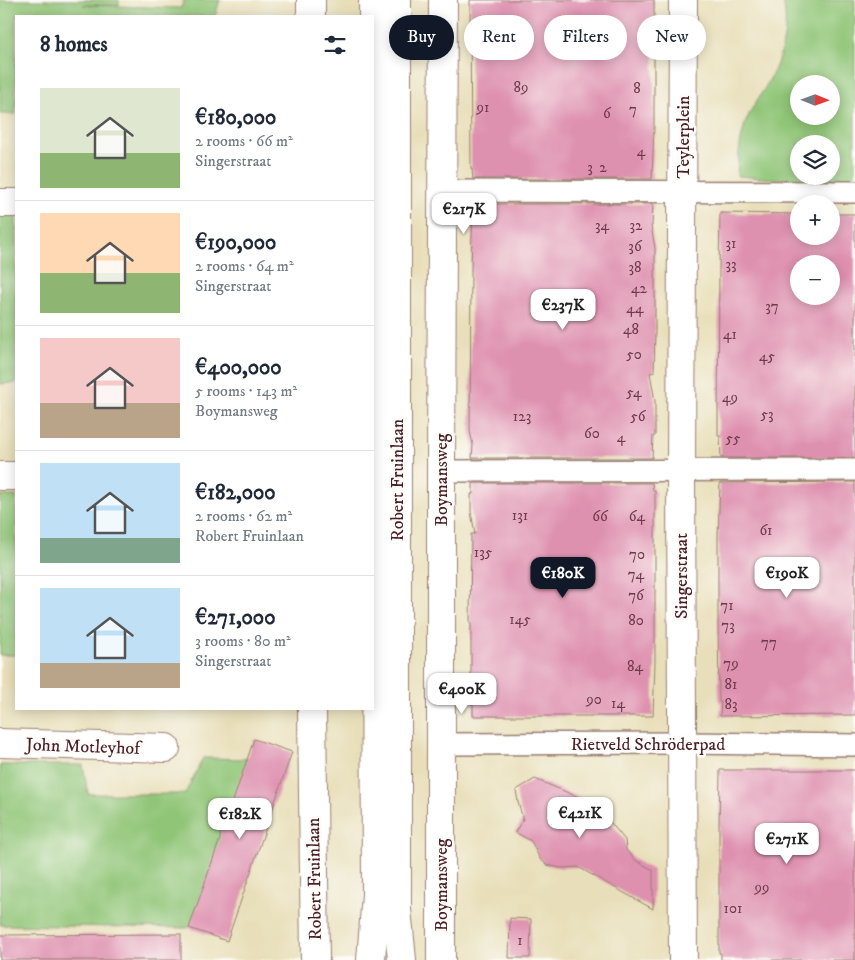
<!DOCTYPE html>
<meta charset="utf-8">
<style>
:root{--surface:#fff;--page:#f6f6f7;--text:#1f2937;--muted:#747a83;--line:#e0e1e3;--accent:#111827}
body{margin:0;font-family:"IM FELL DW Pica",serif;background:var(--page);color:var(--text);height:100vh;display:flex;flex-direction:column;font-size:19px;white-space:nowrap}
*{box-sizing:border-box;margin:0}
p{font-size:16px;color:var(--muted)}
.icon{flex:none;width:28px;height:28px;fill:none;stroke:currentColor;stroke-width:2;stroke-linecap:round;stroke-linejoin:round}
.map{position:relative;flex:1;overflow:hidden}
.sheet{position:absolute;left:15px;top:15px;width:359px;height:695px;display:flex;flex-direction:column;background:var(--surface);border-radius:0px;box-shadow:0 2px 12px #0003}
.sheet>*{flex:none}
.banner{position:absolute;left:389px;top:15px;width:391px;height:45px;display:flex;gap:10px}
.needle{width:32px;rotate:91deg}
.buttons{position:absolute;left:790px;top:75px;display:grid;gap:10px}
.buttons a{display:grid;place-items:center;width:50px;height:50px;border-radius:50%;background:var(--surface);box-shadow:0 2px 12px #0003;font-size:25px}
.price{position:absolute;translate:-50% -42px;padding:0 11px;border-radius:10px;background:#fff;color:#222;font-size:16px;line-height:32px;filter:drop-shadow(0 1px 2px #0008)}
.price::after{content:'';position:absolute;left:50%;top:30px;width:15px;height:11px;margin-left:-8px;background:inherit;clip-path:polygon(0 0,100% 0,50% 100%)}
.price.on{background:var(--accent);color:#fff}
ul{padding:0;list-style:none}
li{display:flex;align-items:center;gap:15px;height:125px;padding:0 25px}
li+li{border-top:1px solid var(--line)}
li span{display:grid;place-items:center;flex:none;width:140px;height:100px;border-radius:0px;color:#555}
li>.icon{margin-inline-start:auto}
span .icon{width:60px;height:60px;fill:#fffc;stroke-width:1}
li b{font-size:21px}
h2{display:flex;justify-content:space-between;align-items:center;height:60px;padding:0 25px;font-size:21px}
.tag{padding:0 18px;border-radius:22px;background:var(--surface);box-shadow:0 2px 12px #0003;font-size:18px;line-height:45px}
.tag.on{background:var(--accent);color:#fff}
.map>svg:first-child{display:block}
.green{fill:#90c577;stroke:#6d7251;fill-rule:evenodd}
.building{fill:#de90af;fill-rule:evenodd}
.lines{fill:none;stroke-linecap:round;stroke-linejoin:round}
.pedestrian-casing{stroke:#997f72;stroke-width:24}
.minor-casing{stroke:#997f72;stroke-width:30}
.tertiary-casing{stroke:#997f72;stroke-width:30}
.pedestrian{stroke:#fff;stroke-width:21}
.minor{stroke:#fff;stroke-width:28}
.tertiary{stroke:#fff;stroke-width:28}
.labels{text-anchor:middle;stroke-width:5;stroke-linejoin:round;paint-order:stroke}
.number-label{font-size:15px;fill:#6f3b4c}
.street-label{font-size:18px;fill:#4a1f2b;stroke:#fdfcf7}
</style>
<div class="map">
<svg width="855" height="960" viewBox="0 0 855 960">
<rect width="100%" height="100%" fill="#fdfcf7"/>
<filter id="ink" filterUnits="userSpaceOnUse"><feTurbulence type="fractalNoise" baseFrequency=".02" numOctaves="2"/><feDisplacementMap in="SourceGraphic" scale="10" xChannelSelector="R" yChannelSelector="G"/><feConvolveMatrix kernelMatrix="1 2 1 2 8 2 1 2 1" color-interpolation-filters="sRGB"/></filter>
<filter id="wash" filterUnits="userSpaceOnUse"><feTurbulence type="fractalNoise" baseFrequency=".0096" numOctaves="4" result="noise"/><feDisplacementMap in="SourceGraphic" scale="20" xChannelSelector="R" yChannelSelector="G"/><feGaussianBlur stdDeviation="1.12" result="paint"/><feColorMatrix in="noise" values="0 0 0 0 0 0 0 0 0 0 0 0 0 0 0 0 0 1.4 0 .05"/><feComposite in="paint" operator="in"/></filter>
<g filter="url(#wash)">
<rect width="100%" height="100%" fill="#e8dfba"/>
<g class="green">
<path d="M0,0H119V5H83L181,8L184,0H220L215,16H16V114H0Z"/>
<path d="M783,0H855V185L737,176C738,158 740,136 747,119C753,105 763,92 770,79C783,54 789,27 783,0ZM799,84H831V116H799ZM799,144H831V176H799Z"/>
<path d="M0,216H16V383L0,384Z"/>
<rect x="0" y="496" width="16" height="159"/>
<path d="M203,758L253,759L194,926L186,928L0,925V765H83L88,794H185Z"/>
</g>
<g id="blocks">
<g class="building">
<path d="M470,0H654V127L652,179H473L472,169H471Z"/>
<path d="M473,204H653L652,226H651L655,248V330L654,372L650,373L655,401V436H653L652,458H472L473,445L470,431L471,269Z"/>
<path d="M720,213L799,214V236H831V214H855V458H721L720,436H718V415L719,269ZM799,264H831V296H799Z"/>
<path d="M855,482V715L720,716L721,702H719L718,621V536L720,483Z"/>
<path d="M473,483H652L653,491H655V663L653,716H473V703H471V623H470L471,534H475L471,512V494H473Z"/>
<path d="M254,739L292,752L227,941L189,928L220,839V824L232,804Z"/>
<path d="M720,770H855V960H721V953H719V826Z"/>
<path d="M535,779L595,804L625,840L626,850L635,860L653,870V909L578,867L561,868L547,865L540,859L531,841L515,832L523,819L518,802L516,790Z"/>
<path d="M510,918L531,919L530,958H509Z"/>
<path d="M181,934V960H0V935Z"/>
</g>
</g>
</g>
<g filter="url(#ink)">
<use href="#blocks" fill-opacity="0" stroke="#997f72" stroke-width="1"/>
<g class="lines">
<defs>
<g id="pedestrian">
<path d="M443,191L855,192"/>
<path d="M441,471L855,470"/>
<path d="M441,744L681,743L855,745"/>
</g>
<g id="minor">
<path d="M311,0V16"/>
<path d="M0,203H16"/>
<path d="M0,476H16"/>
<path d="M312,709L315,960"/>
<path d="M0,743L166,748"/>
<path d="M441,960V471L443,0"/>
<path d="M683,960L681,471L683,0"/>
</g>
<g id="tertiary">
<path d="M397,0V909L402,960"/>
<path d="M371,960L376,894L373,0"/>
</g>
</defs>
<use href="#pedestrian" class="pedestrian-casing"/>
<use href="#minor" class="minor-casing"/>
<use href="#tertiary" class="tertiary-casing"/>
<use href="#pedestrian" class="pedestrian"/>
<use href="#minor" class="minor"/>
<use href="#tertiary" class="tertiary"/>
</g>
</g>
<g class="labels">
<g class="number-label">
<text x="521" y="92">89</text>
<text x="637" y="93">8</text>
<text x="483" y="112">91</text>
<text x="633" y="114">7</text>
<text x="607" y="118">6</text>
<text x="641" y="156">4</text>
<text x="590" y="172">3</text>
<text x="603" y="172">2</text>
<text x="602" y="230">34</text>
<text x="636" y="230">32</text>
<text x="731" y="248">31</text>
<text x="635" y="251">36</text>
<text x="731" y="269">33</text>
<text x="635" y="272">38</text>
<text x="639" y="293">42</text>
<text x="772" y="311">37</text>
<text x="635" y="313">44</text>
<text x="631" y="334">48</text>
<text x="730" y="339">41</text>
<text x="634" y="359">50</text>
<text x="767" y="361">45</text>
<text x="634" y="397">54</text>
<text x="730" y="402">49</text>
<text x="767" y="419">53</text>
<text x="522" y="421">123</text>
<text x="638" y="421">56</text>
<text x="592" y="438">60</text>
<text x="621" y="442">4</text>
<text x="733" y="443">55</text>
<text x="520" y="520">131</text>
<text x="600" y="521">66</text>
<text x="637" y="521">64</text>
<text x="766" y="535">61</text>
<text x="483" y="557">135</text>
<text x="637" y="559">70</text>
<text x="636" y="579">74</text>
<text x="636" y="600">76</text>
<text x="727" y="610">71</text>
<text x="520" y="624">145</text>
<text x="636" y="625">80</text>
<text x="728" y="630">73</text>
<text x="769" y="647">77</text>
<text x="731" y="668">79</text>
<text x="635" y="671">84</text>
<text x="731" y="689">81</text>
<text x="594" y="704">90</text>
<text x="618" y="708">14</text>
<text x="731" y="709">83</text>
<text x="762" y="892">99</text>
<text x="733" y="913">101</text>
<text x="520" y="945">1</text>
</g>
<g class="street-label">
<text transform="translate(683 137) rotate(-90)" y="6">Teylerplein</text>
<text transform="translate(397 480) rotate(-90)" y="6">Robert Fruinlaan</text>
<text transform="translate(441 480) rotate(-90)" y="6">Boymansweg</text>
<text transform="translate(681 576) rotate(-90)" y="6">Singerstraat</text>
<text x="648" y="750">Rietveld Schröderpad</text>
<text transform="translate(83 746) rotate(2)" y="6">John Motleyhof</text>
<text transform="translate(314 879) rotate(-91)" y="6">Robert Fruinlaan</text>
<text transform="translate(441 885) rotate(-90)" y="6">Boymansweg</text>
</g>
</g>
</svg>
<div class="buttons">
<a><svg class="needle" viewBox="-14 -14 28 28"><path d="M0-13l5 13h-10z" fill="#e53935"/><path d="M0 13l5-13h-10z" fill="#747a83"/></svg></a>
<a><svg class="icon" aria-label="layers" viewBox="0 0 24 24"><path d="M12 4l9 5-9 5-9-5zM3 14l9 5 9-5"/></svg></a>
<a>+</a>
<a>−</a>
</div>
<b class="price" style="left:464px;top:235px">€217K</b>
<b class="price" style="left:563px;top:331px">€237K</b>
<b class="price on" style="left:563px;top:599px">€180K</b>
<b class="price" style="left:787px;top:599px">€190K</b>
<b class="price" style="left:462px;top:715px">€400K</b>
<b class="price" style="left:580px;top:839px">€421K</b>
<b class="price" style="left:240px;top:840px">€182K</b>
<b class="price" style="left:787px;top:865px">€271K</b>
<div class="banner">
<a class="tag on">Buy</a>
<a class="tag">Rent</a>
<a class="tag">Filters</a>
<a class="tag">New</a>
</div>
<section class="sheet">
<h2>8 homes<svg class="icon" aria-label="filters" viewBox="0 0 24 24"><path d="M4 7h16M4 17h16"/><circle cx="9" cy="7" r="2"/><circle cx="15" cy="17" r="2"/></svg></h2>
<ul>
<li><span style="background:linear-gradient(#dfe7d0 65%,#8fb573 0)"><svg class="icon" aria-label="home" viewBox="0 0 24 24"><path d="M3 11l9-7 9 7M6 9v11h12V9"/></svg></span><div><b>€180,000</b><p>2 rooms · 66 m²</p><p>Singerstraat</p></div></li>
<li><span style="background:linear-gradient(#ffd9b3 60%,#8fb573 0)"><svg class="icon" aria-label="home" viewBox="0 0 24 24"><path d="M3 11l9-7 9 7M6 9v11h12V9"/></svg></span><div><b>€190,000</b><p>2 rooms · 64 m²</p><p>Singerstraat</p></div></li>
<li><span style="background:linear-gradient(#f6c9c9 65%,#b9a48a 0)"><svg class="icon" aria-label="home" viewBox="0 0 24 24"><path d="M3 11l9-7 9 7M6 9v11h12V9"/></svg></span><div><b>€400,000</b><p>5 rooms · 143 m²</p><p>Boymansweg</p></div></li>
<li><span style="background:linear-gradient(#bfe0f5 75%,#7fa58c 0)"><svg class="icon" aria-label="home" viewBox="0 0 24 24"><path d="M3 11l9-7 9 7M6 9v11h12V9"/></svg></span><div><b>€182,000</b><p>2 rooms · 62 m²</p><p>Robert Fruinlaan</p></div></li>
<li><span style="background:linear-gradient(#bfe0f5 75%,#b9a48a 0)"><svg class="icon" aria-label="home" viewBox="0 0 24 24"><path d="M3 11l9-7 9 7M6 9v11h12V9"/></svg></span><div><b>€271,000</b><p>3 rooms · 80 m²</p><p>Singerstraat</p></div></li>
</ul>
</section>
</div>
